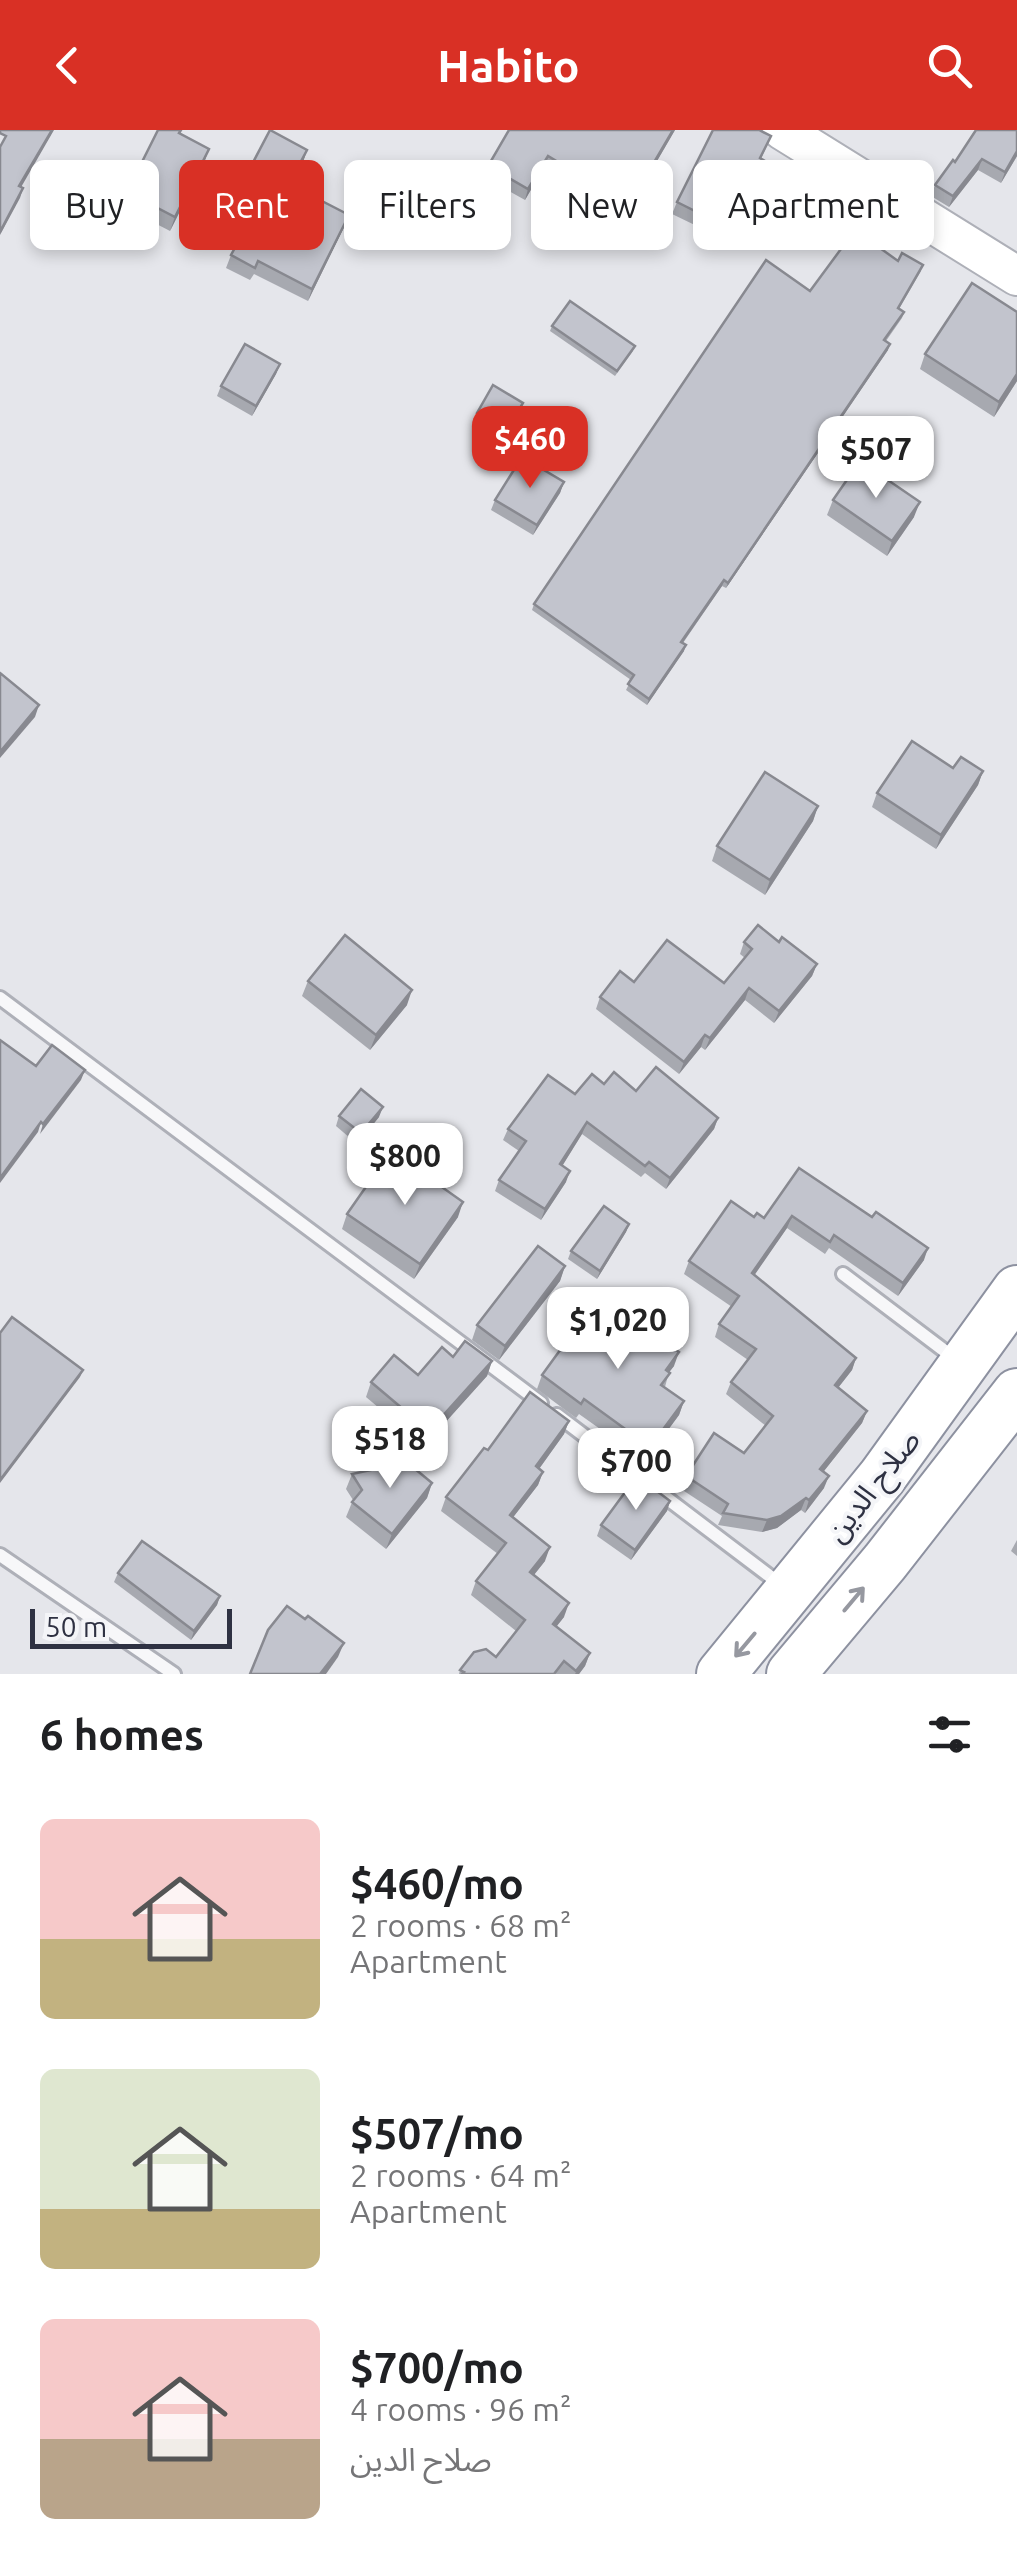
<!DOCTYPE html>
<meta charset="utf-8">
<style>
:root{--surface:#fff;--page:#f6f6f6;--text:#202124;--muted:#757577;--accent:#d93025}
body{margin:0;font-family:Ubuntu,"Noto Sans Arabic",sans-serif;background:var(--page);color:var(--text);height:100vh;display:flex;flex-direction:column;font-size:38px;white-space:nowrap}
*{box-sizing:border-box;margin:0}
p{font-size:32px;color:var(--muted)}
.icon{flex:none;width:55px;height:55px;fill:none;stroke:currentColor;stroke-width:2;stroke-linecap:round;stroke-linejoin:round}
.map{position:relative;height:1544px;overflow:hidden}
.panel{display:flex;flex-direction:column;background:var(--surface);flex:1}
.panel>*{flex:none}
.banner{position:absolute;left:30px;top:30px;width:958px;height:90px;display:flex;gap:20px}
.scale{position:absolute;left:30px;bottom:25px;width:202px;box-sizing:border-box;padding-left:10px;border:5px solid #2e3142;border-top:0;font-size:28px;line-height:35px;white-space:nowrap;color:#2e3142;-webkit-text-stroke:8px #f4f5f8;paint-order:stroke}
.price{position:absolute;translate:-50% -85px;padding:0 22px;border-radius:20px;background:#fff;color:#222;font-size:32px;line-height:65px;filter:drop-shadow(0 2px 5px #0008)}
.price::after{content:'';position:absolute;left:50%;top:60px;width:30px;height:22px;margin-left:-15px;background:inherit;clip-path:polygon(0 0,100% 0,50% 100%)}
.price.active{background:var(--accent);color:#fff}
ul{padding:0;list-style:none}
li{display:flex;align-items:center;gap:30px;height:250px;padding:0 40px}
li span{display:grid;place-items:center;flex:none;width:280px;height:200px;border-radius:15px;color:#555}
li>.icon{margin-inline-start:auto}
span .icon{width:120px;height:120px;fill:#fffc;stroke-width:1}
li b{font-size:42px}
h2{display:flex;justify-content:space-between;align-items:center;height:120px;padding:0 40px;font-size:42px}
.pill{padding:0 35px;border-radius:15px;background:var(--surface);box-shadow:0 5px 15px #0003;font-size:35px;line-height:90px}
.pill.active{background:var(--accent);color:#fff}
header{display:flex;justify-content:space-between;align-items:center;height:130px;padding:0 40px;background:var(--accent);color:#fff;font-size:45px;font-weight:700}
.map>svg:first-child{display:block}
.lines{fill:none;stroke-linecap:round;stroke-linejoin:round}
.lane-casing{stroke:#aeb0b8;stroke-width:18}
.secondary-casing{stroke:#aeb0b8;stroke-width:42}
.highway-casing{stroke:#8d91a0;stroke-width:52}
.lane{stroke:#f7f7f9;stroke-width:12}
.secondary{stroke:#fff;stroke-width:38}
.highway{stroke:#fff;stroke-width:48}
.wall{fill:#a7a9b0}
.shaded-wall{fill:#888990}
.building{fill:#c2c4cd;stroke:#888990;stroke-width:2.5}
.oneway{stroke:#9698a0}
.labels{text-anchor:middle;stroke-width:8;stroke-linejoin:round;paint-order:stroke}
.street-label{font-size:30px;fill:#2e3142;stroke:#f4f5f8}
</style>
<header><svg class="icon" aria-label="back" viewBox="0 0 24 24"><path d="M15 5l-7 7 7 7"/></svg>Habito<svg class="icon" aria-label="search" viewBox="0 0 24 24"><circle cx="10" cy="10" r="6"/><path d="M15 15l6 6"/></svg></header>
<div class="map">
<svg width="1017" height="1544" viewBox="0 0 1017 1544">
<rect width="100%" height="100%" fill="#e5e6eb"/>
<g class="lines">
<defs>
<g id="lane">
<path d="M0,868L541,1273"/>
<path d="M843,1144L958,1231"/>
<path d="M557,1285L784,1457"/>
<path d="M0,1425L174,1544"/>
</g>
<path id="secondary" d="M782,0L1017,146"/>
<g id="highway">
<path d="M721,1544L882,1347L1017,1160"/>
<path d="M791,1544L885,1432L1017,1263"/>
</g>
</defs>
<use href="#lane" class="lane-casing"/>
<use href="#secondary" class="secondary-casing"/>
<use href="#highway" class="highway-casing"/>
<use href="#lane" class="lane"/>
<use href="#secondary" class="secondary"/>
<use href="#highway" class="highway"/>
</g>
<g class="wall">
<path d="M509,0H675L625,86L544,37L525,70L484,47L488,36Z"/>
<path d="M181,5L204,33L170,101L122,76L127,62Z"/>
<path d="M766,18L761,29L788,45L784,57L747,120L703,94L701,98L672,84L677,72Z"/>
<path d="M307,20L303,32L290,55L344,97L308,171L254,144L250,150L226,138L231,125L254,82L234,71L239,59Z"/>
<path d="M1017,26L1001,53L978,40L949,77L931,66L935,55L955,32Z"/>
<path d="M898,131L921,141L899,179L904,182L902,188L886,211L888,220L726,458L722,456L683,513L684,521L647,575L626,560L631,550L532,480L534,474L810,161Z"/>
<path d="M552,196L633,221L615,246L550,201Z"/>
<path d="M925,224L1017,251L994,287L920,239Z"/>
<path d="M280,234L276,244L252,286L217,266L221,256Z"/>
<path d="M477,283L519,284L503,311L473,293Z"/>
<path d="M564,352L560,363L533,405L491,380L495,370Z"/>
<path d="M833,370L914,387L887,426L827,385Z"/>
<path d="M953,638L983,641L978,655L936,719L872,677L877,663Z"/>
<path d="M818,676L813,691L765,765L712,731L717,716Z"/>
<path d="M744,812H779L817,834L812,846L774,893L745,870L705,920L701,917L679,944L596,879L600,867L634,852L724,853L745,828L740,824Z"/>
<path d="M308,851L407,875L370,920L302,866Z"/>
<path d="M604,954L636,961L718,988L714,999L666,1059L645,1043L641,1047L582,1004L562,1036L566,1052L541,1090L495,1061L499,1050L519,1021L503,1010L508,999L575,964Z"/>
<path d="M339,986L379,987L357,1014L336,996Z"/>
<path d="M799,1038L924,1130L898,1166L829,1118L825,1124L787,1098L754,1145L856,1228L852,1240L838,1258L867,1281L862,1293L824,1341V1358L805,1383L801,1380L777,1398L762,1402L718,1395L722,1386L681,1359L686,1346L744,1323L766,1296L726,1264L731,1252L748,1230L715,1207L719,1194L732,1177L684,1144L689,1131L754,1087L764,1088Z"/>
<path d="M347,1084L458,1087L414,1149L342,1099Z"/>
<path d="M629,1094L626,1102L597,1149L568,1129L571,1121Z"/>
<path d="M565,1136L560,1151L499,1230L472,1210L477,1195Z"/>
<path d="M453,1227L492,1231L487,1246L424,1316L366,1267L371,1252L418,1245Z"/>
<path d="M674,1236L669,1242L665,1257L684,1271L679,1285L645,1331L579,1284L576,1288L537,1259L542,1245Z"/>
<path d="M569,1291L564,1304L539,1339L543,1342L538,1355L513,1387L545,1431L534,1445L564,1487L556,1497L590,1523L585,1536L579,1544H459L460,1540L496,1527L516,1501L471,1465L476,1451L498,1424L441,1381L446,1367L488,1320Z"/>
<path d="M375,1339L432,1353L427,1368L386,1419L346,1387L353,1370L346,1359L352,1344Z"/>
<path d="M670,1371L667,1381L631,1430L597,1406L601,1395Z"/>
<path d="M1017,1410V1426L1011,1421Z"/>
<path d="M118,1443L220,1466L217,1475L191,1510L114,1452Z"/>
</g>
<g class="shaded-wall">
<path d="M52,0H54L16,66L19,56Z"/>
<path d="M673,0H675L625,86L629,75Z"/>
<path d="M209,19L204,33L170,101L175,87Z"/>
<path d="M307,20L303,32L284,67L289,54Z"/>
<path d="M1017,21V26L1001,53L1005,42Z"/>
<path d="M548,26L544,37L525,70L528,59Z"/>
<path d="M982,29L978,40L949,77L953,66Z"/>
<path d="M788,45L784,57L747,120L752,108Z"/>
<path d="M23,58L20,68L0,105V102Z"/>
<path d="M349,85L344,97L308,171L312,159Z"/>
<path d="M890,214L888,220L726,458L728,453Z"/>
<path d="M280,234L276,244L252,286L256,276Z"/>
<path d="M1017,244V251L994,287L999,272Z"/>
<path d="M523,273L519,284L503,311L506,301Z"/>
<path d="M564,352L560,363L533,405L537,395Z"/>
<path d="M920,372L914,387L887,426L892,411Z"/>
<path d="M724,450L722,456L679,518L681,512Z"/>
<path d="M686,515L684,521L647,575L649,569Z"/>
<path d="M39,575L35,587L0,628V622Z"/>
<path d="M983,641L978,655L936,719L941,705Z"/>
<path d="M818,676L813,691L765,765L770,750Z"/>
<path d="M817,834L812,846L774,893L779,881Z"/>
<path d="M749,858L745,870L705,920L710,908Z"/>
<path d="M412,860L407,875L370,920L376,905Z"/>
<path d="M705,905L701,917L679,944L684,932Z"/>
<path d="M85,940L81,950L40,1004L43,994Z"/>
<path d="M383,977L379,987L357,1014L361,1003Z"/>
<path d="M718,988L714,999L666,1059L670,1048Z"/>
<path d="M41,992L38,1002L0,1053V1048Z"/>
<path d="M587,992L582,1004L556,1046L560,1034Z"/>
<path d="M570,1041L566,1052L541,1090L545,1079Z"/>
<path d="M463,1072L458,1087L414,1149L420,1134Z"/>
<path d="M792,1086L787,1098L747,1156L752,1143Z"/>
<path d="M629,1094L626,1102L597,1149L600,1141Z"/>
<path d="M928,1118L924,1130L898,1166L903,1153Z"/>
<path d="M565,1136L560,1151L499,1230L505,1216Z"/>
<path d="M679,1222L674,1236L660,1254L666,1240Z"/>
<path d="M856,1228L852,1240L830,1268L835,1255Z"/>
<path d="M492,1231L487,1246L424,1316L429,1301Z"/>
<path d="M83,1240L80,1247L0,1353V1350Z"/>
<path d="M684,1271L679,1285L645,1331L650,1317Z"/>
<path d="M867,1281L862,1293L816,1351L820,1339Z"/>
<path d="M569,1291L564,1304L531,1350L536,1336Z"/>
<path d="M543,1342L538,1355L505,1398L510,1385Z"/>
<path d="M829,1346L824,1358L805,1383L809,1370Z"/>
<path d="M432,1353L427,1368L386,1419L392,1404Z"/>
<path d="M806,1368L801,1380L777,1398L762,1402L767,1390Z"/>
<path d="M670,1371L667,1381L631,1430L635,1420Z"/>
<path d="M550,1417L545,1431L525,1456L530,1442Z"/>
<path d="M220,1466L217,1475L191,1510L194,1501Z"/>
<path d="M569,1473L564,1487L548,1507L553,1494Z"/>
<path d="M344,1513L338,1527L326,1544H320Z"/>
<path d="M590,1523L585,1536L579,1544H575Z"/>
</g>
<g class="building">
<path d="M0,0H52L19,56L23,58L0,102V17L6,6L0,3Z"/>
<path d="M158,0H181L179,3L209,19L175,87L127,62Z"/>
<path d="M270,0L307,20L289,54L349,85L312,159L258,131L255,138L231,125L261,71L239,59Z"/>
<path d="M509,0H673L629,75L548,26L528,59L488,36Z"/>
<path d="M713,0H759L771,6L760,28L788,45L752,108L707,82L705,86L677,72Z"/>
<path d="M976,0H1017V21L1005,42L982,29L953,66L935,55L953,30L955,32Z"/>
<path d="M855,100L898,131L902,123L923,135L898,178L904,182L884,210L890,214L728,453L724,450L681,512L686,515L649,569L628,554L634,545L534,474L766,130L810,161Z"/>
<path d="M972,153L1017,182V244L999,272L925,224Z"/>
<path d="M570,171L635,216L617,241L552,196Z"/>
<path d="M245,214L280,234L256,276L221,256Z"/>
<path d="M493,255L523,273L506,301L477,283Z"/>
<path d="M522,327L564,352L537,395L495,370Z"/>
<path d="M860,331L920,372L892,411L833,370Z"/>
<path d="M0,543L39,575L0,622Z"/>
<path d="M912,611L953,638L961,627L983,641L941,705L877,663Z"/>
<path d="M765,642L818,676L770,750L717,716Z"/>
<path d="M758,795L779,812L782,807L817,834L779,881L749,858L710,908L705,905L684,932L600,867L620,841L634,852L667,810L724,853L752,819L744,812Z"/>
<path d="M345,805L412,860L376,905L308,851Z"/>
<path d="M0,910L36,936L52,915L85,940L43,994L41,992L0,1048Z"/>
<path d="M656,937L718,988L670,1048L649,1032L645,1036L587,992L560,1034L570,1041L545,1079L499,1050L526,1011L508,999L548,945L575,964L592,944L604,954L614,942L636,961Z"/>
<path d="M361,959L383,977L361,1003L339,986Z"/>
<path d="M391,1021L463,1072L420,1134L347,1084Z"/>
<path d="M799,1038L872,1087L876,1082L928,1118L903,1153L834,1105L830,1112L792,1086L752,1143L856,1228L835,1255L867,1281L820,1339L829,1346L809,1370L806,1368L781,1386L767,1390L723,1383L728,1374L686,1346L714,1303L744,1323L773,1286L731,1252L756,1219L719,1194L739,1166L689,1131L731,1071L754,1087L757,1083L764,1088Z"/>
<path d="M604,1076L629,1094L600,1141L571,1121Z"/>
<path d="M538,1116L565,1136L505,1216L477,1195Z"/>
<path d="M598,1168L679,1222L666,1240L670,1243L661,1255L684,1271L650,1317L584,1269L581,1274L542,1245Z"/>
<path d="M12,1187L83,1240L0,1350V1203Z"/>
<path d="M465,1211L492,1231L429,1301L371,1252L394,1225L418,1245L442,1217L453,1227Z"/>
<path d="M530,1262L569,1291L536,1336L543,1342L510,1385L550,1417L530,1442L569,1473L553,1494L590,1523L576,1541L564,1531L554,1544H462L464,1542L460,1540L474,1522L486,1519L496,1527L525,1490L476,1451L506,1413L446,1367L484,1318L488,1320Z"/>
<path d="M391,1319L432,1353L392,1404L352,1372L362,1360L352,1344L375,1339Z"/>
<path d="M637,1346L670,1371L635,1420L601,1395Z"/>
<path d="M142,1411L220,1466L194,1501L118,1443Z"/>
<path d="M287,1476L305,1489L308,1486L344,1513L320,1544H250L268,1500Z"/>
</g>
<defs><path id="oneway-shaft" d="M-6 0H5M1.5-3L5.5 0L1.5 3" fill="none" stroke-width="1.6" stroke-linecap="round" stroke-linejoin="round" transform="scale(2.5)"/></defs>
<g class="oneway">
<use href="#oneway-shaft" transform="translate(854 1469) rotate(-50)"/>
<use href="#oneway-shaft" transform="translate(745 1515) rotate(130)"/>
</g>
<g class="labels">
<g class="street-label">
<text transform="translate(873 1356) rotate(-52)" y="10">صلاح الدين</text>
</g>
</g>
</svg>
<div class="scale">50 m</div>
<b class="price active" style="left:530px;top:361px">$460</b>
<b class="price" style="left:876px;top:371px">$507</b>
<b class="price" style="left:405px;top:1078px">$800</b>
<b class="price" style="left:618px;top:1242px">$1,020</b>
<b class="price" style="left:390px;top:1361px">$518</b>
<b class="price" style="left:636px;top:1383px">$700</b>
<div class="banner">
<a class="pill">Buy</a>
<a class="pill active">Rent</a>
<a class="pill">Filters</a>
<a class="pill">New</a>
<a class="pill">Apartment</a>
</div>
</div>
<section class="panel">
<h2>6 homes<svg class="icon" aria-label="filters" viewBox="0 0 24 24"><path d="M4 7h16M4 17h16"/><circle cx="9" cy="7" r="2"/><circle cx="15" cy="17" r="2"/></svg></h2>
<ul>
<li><span style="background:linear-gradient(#f6c9c9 60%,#c2b280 0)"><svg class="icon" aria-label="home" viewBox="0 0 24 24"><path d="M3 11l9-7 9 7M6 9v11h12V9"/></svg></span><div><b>$460/mo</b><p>2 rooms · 68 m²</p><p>Apartment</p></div></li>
<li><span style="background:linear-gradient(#dfe7d0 70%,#c2b280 0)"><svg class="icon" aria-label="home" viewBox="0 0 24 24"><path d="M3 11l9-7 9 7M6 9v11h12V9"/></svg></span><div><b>$507/mo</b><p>2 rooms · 64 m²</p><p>Apartment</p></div></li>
<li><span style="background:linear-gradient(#f6c9c9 60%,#b9a48a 0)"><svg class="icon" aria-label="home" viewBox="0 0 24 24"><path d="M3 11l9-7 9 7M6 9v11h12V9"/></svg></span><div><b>$700/mo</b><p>4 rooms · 96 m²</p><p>صلاح الدين</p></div></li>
</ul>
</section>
